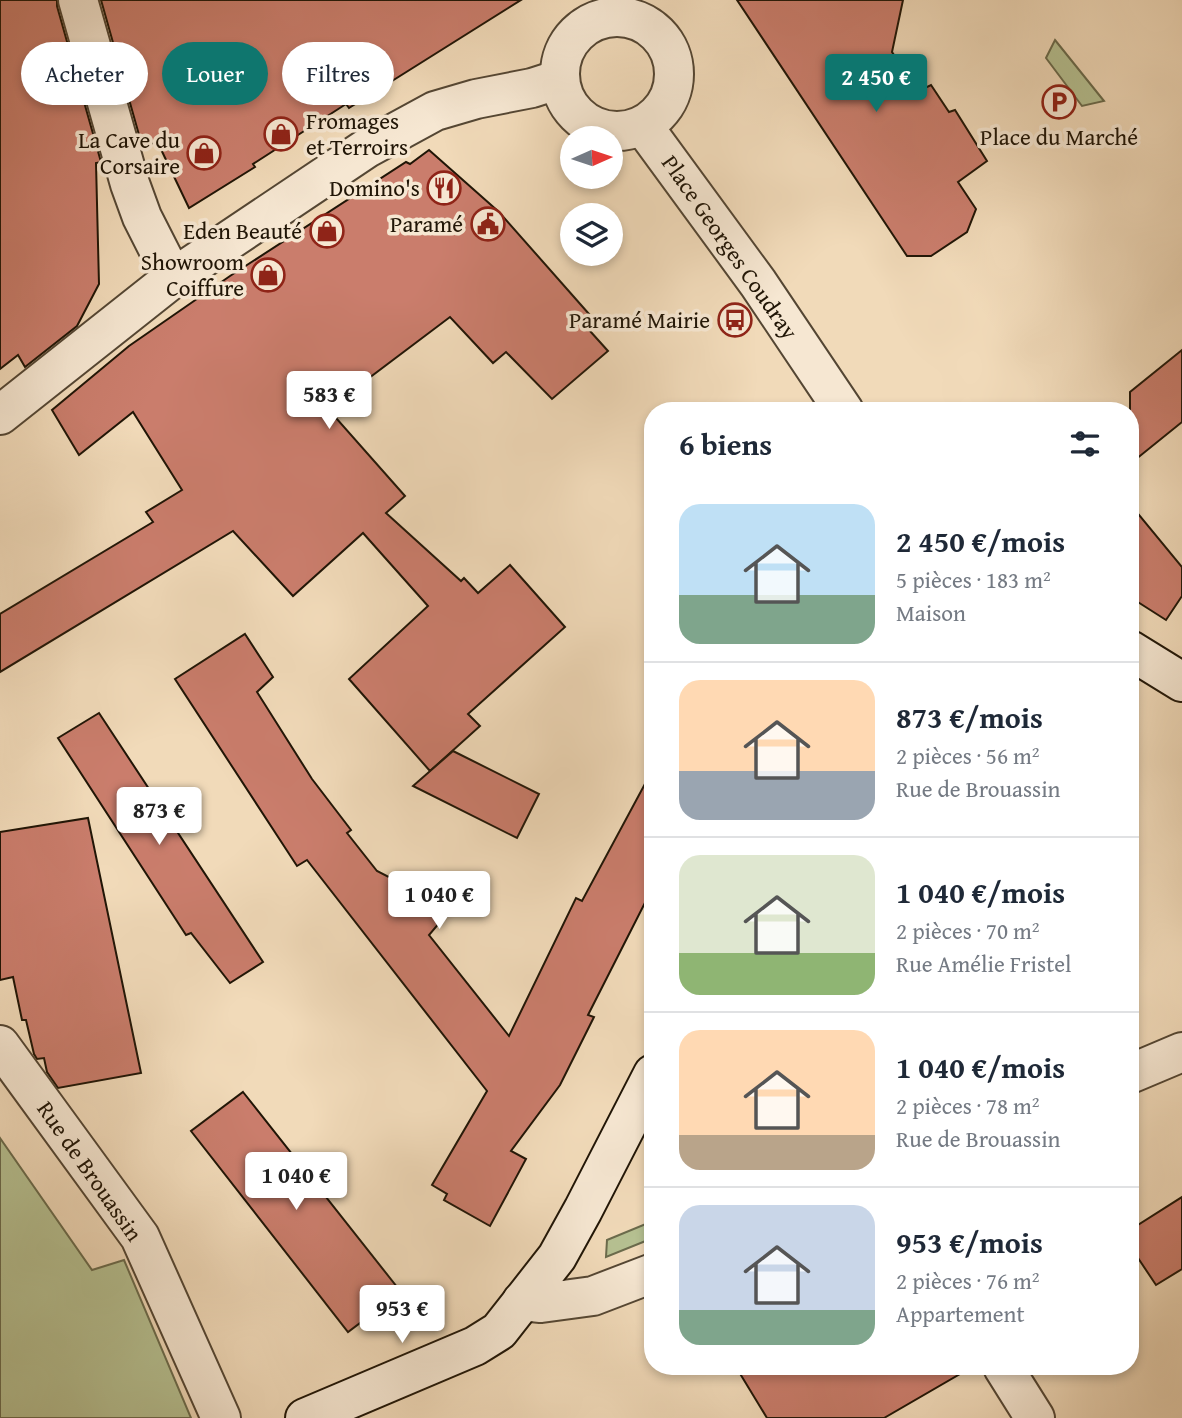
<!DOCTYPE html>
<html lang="fr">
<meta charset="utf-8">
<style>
:root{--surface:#fff;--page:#f6f6f7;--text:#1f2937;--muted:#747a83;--line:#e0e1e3;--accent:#0f766e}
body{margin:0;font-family:"Gentium Book Plus",serif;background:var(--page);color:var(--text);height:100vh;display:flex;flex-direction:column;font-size:26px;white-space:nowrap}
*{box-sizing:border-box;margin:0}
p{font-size:23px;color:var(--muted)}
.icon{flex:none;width:38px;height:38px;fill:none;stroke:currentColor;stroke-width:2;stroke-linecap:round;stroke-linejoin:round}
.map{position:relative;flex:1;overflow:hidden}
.panel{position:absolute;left:644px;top:402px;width:495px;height:973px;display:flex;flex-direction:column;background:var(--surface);border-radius:28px;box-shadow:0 4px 10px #0003}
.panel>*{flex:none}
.banner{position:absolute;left:21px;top:42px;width:518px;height:63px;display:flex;gap:14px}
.needle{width:46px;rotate:87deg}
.fabs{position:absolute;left:560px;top:126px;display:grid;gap:14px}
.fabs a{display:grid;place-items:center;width:63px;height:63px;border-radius:50%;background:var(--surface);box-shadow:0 4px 10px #0003;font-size:35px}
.price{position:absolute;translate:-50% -60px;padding:0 16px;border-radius:7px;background:#fff;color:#222;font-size:23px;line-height:46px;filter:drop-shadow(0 2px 4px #0008)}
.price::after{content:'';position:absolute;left:50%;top:42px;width:21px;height:16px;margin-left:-10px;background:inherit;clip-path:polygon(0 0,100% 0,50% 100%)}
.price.active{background:var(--accent);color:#fff}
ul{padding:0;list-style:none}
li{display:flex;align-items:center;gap:21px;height:175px;padding:0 35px}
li+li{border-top:2px solid var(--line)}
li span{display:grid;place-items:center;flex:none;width:196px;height:140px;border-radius:21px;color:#555}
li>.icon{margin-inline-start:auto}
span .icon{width:84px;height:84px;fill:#fffc;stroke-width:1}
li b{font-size:30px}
h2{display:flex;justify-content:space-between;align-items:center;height:84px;padding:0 35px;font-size:30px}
.tag{padding:0 24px;border-radius:32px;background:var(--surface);box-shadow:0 4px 10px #0003;font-size:24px;line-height:63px}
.tag.active{background:var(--accent);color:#fff}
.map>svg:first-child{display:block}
.green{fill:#b6c192;stroke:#6b6b4c;stroke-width:2}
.building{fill:#ca7d6c;stroke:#201506;stroke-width:2}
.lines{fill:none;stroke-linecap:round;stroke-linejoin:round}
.street-casing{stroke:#544633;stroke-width:42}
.secondary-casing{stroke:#201506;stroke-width:42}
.street{stroke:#f6e7d2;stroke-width:38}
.secondary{stroke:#f6e7d2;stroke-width:38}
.labels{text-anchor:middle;stroke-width:7;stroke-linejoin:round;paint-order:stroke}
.poi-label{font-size:23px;fill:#201506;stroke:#f6e7d2;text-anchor:end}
.street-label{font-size:23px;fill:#201506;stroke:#f6e7d2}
</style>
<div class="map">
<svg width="1182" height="1418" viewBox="0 0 1182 1418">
<rect width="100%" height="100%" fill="#f1dab9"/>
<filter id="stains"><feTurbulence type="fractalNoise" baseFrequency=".00286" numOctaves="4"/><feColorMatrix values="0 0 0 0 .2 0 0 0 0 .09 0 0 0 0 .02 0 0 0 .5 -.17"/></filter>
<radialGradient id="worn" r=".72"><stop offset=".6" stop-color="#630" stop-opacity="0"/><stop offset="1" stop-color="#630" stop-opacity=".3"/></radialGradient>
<g class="green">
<path d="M1055,40L1104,101L1082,106L1046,58Z"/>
<path d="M0,1138L92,1270L124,1260L191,1418H0Z"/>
<path d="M653,1221V1238L606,1257L607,1240Z"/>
</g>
<g class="building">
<path d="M0,0H57V6L101,162L96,163L99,284L77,326L25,367L18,355L0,369Z"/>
<path d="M101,0H521L349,108L346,104L253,164L255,167L189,208L157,141L143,149Z"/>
<path d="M737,0H903L892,52L919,91L931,85L949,112L955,110L987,161L958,182L976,209L967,232L931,256H907Z"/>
<path d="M429,150L499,212L589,314L581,321L608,351L552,399L506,352L493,363L450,317L328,409L405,496L386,513L461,581L464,578L478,593L510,565L565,627L468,714L480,726L430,771L349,679L428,606L363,533L293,596L233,531L0,672V614L153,522L146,512L182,490L133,412L79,455L52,410L129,346L230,276L406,162L410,164Z"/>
<path d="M1182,350V422L1130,464V392Z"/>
<path d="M1130,504L1182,567V596L1166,620L1130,597Z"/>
<path d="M245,634L273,677L257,692L312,779L351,830L347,833L377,871L451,909L429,935L509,1036L576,898L582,901L653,769V887L588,1015L594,1017L560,1085L511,1151L526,1159L490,1226L444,1200L447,1194L432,1185L487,1091L307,860L297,866L175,679Z"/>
<path d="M99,713L263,962L230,983L191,933L186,935L58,738Z"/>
<path d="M453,751L539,794L517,838L413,786Z"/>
<path d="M88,818L141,1073L58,1088L47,1072L44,1058L37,1059L34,1054L26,1020H22L13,977L0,980V832Z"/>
<path d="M243,1092L401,1292L348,1332L191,1131Z"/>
<path d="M1182,1197V1269L1156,1285L1130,1246V1230Z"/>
<path d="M736,1367H972L884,1418H767Z"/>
</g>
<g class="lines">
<defs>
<g id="street">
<path d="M78,0L130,184L142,217L173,278"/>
<circle cx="617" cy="74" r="57"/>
<path d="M643,126L758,283L844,411"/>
<path d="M0,415L173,278L367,148L435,111L476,99L532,88L560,79"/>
<path d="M0,1045L140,1237L221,1418"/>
<path d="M1130,1074L1182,1052"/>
<path d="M522,1301L541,1303L593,1296L653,1273"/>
<path d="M1003,1367L1035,1418"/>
</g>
<g id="secondary">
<path d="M1130,650L1182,682"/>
<path d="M305,1418L475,1346L499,1331L557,1257L583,1210L653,1074"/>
</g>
</defs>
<use href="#street" class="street-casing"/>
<use href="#secondary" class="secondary-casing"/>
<use href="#street" class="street"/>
<use href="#secondary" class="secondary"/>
</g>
<defs>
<symbol id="parking-ring" viewBox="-11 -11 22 22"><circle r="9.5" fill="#f6e7d2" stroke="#8f2418" stroke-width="1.5"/><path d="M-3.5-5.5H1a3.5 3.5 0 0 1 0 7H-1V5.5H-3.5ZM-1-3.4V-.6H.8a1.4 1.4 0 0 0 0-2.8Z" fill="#8f2418"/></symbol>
<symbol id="shop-ring" viewBox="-11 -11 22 22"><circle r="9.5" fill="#f6e7d2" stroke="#8f2418" stroke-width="1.5"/><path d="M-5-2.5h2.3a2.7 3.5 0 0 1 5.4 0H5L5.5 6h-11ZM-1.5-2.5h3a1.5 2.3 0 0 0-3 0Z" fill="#8f2418"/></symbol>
<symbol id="restaurant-ring" viewBox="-11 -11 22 22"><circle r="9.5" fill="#f6e7d2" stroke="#8f2418" stroke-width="1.5"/><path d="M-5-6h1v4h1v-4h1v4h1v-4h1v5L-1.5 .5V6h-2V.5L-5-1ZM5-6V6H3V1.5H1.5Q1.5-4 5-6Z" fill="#8f2418"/></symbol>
<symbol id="civic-ring" viewBox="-11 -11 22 22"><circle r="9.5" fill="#f6e7d2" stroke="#8f2418" stroke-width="1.5"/><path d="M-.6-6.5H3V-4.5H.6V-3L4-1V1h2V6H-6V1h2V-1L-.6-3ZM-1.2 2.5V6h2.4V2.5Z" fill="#8f2418"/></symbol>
<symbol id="bus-ring" viewBox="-11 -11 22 22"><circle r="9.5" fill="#f6e7d2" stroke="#8f2418" stroke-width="1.5"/><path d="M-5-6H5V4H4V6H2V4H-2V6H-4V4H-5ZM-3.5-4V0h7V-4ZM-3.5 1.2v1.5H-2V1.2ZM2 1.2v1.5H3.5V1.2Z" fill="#8f2418"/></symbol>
</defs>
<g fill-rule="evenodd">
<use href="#parking-ring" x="1040" y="83" width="38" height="38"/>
<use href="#shop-ring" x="262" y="115" width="38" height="38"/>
<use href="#shop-ring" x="185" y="134" width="38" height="38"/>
<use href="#restaurant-ring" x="425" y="169" width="38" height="38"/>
<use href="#civic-ring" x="469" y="205" width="38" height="38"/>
<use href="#shop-ring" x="308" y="212" width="38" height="38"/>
<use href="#shop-ring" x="249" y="256" width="38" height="38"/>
<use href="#bus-ring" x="716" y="301" width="38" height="38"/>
</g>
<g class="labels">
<g class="poi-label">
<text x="306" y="129" text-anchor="start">Fromages<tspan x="306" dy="26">et Terroirs</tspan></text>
<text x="1059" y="145" text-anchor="middle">Place du Marché</text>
<text x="180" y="148">La Cave du<tspan x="180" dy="26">Corsaire</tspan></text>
<text x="420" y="196">Domino's</text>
<text x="463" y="232">Paramé</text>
<text x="302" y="239">Eden Beauté</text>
<text x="244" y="270">Showroom<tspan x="244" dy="26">Coiffure</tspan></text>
<text x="710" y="328">Paramé Mairie</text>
</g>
<g class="street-label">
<text transform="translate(730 247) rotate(55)" y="8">Place Georges Coudray</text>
<text transform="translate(90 1171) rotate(55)" y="8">Rue de Brouassin</text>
</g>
</g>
<rect width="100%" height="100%" filter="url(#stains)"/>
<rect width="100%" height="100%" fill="url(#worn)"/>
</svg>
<div class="fabs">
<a><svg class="needle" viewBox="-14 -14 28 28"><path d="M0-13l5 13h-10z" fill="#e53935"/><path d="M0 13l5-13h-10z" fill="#747a83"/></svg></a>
<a><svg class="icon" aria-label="layers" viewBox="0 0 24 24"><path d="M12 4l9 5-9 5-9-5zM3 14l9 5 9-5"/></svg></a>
</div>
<b class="price active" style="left:876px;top:114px">2 450 €</b>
<b class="price" style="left:329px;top:431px">583 €</b>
<b class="price" style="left:159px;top:847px">873 €</b>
<b class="price" style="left:439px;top:931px">1 040 €</b>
<b class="price" style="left:296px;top:1212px">1 040 €</b>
<b class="price" style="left:402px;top:1345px">953 €</b>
<div class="banner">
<a class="tag">Acheter</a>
<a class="tag active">Louer</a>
<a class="tag">Filtres</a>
</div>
<section class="panel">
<h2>6 biens<svg class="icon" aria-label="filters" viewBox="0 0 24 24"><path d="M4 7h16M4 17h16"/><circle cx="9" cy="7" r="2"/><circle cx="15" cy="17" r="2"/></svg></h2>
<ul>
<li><span style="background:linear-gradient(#bfe0f5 65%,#7fa58c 0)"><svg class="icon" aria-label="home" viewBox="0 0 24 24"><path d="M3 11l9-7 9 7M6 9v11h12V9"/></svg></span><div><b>2 450 €/mois</b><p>5 pièces · 183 m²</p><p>Maison</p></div></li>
<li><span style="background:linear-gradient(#ffd9b3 65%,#9aa5b1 0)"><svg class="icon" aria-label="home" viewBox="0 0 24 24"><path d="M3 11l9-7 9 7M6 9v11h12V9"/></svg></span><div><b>873 €/mois</b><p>2 pièces · 56 m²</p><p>Rue de Brouassin</p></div></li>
<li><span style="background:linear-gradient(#dfe7d0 70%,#8fb573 0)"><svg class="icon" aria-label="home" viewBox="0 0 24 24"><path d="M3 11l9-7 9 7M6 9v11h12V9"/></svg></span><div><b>1 040 €/mois</b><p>2 pièces · 70 m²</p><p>Rue Amélie Fristel</p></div></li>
<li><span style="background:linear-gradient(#ffd9b3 75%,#b9a48a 0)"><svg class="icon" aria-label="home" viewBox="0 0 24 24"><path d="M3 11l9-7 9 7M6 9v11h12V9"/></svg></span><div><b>1 040 €/mois</b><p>2 pièces · 78 m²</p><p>Rue de Brouassin</p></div></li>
<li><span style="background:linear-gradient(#c9d6e8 75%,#7fa58c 0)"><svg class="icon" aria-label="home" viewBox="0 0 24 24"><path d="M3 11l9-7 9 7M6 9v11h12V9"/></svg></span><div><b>953 €/mois</b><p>2 pièces · 76 m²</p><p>Appartement</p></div></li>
</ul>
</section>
</div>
